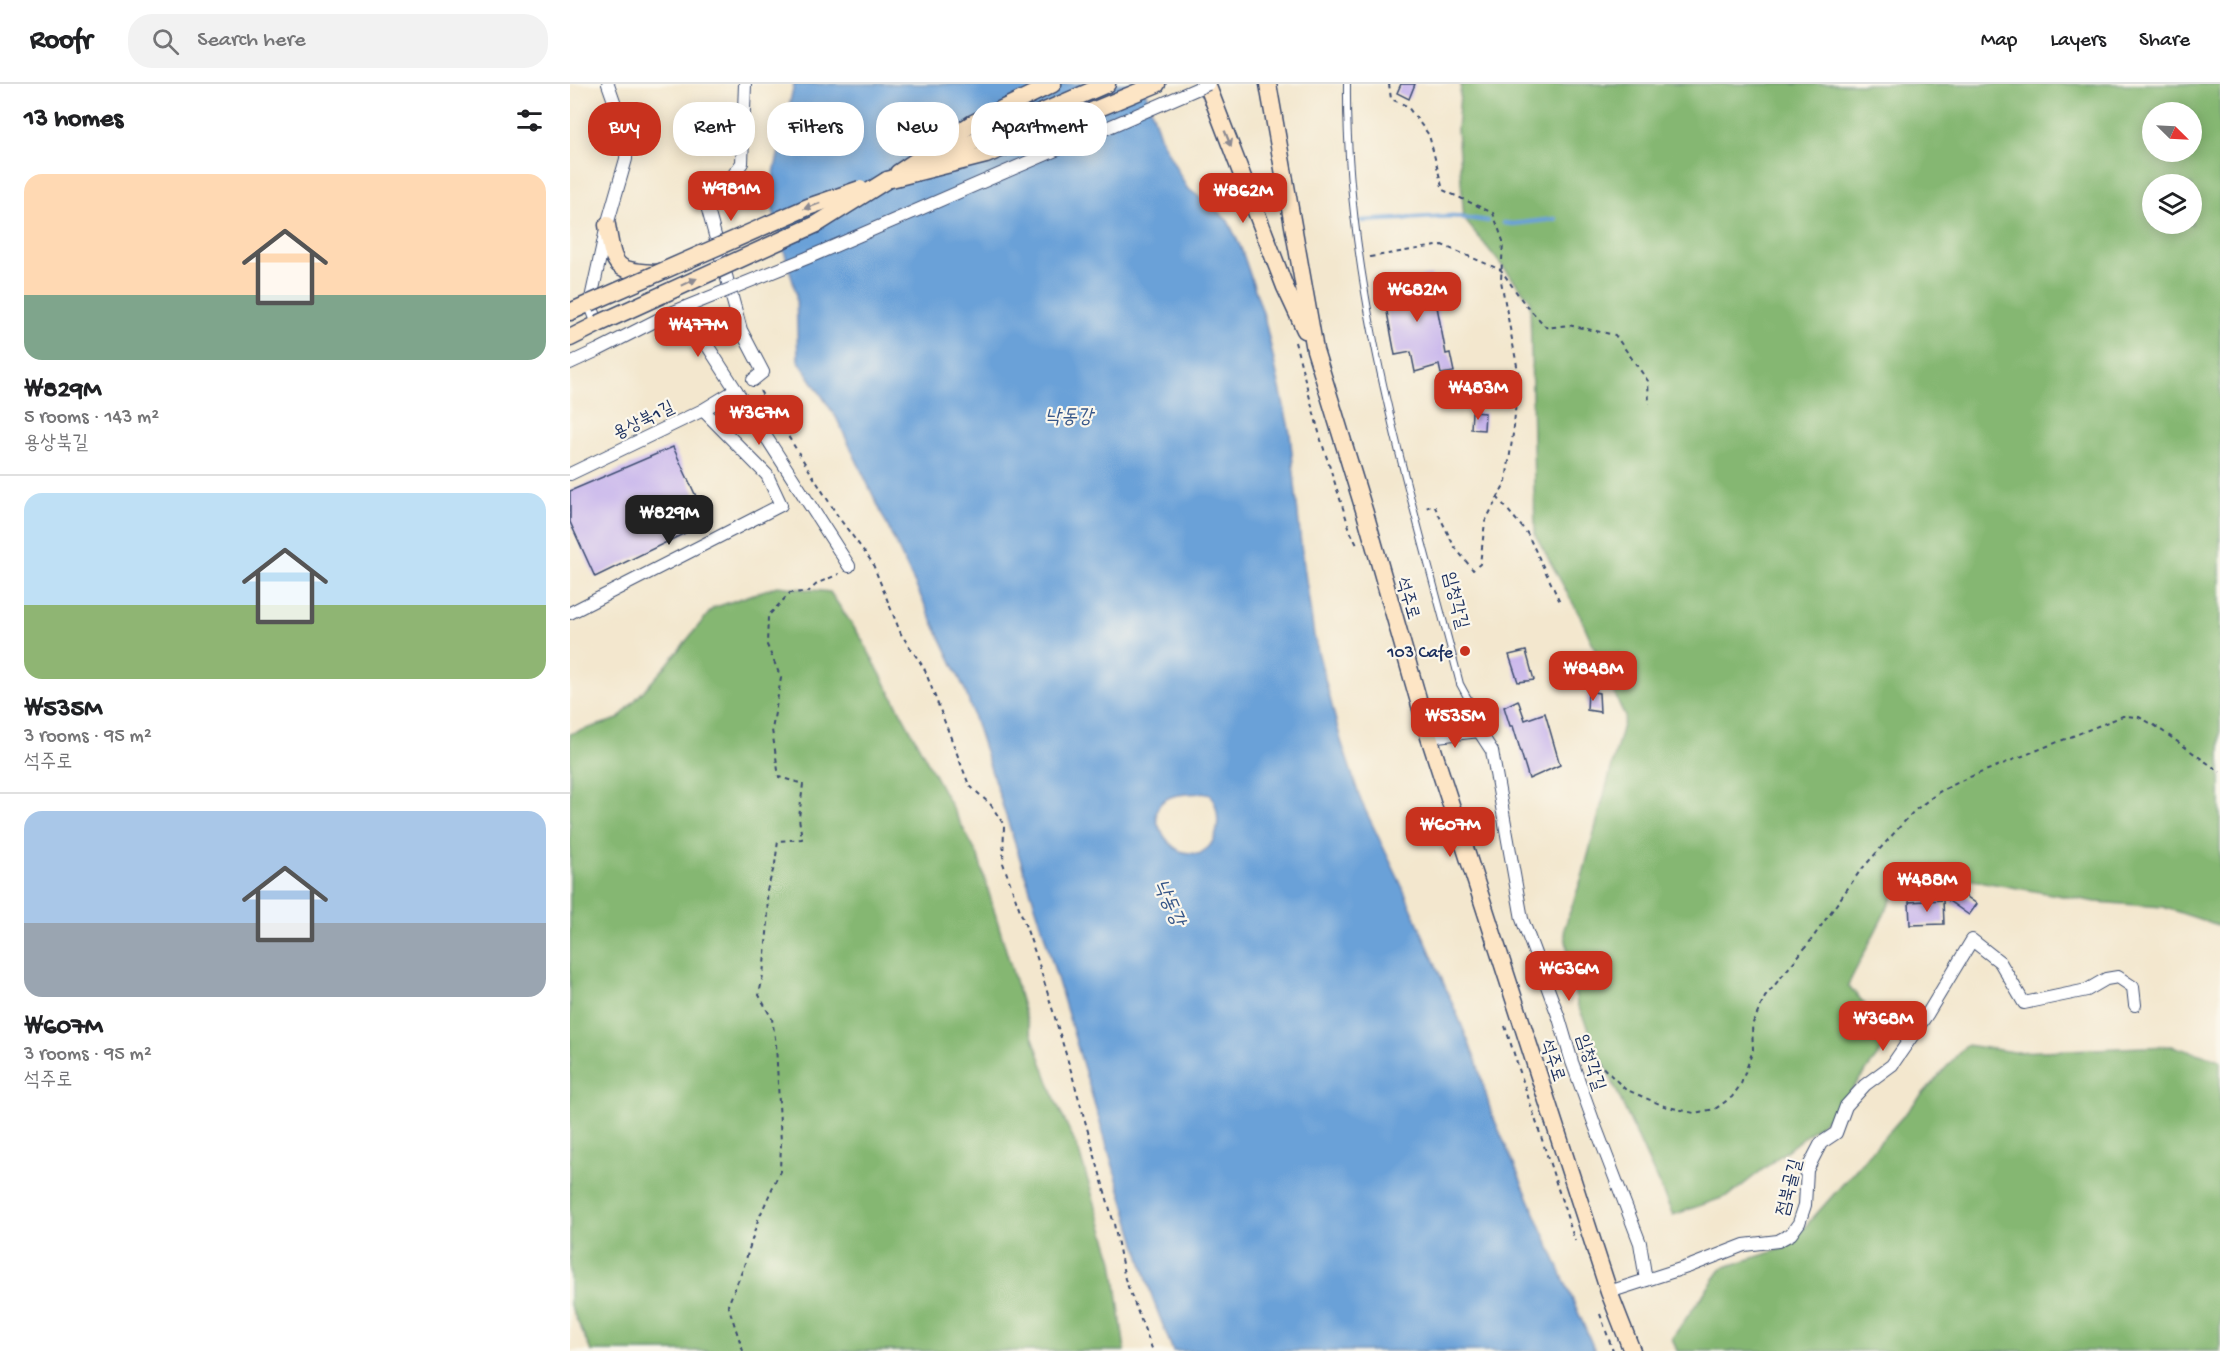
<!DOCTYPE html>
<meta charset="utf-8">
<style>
:root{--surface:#fff;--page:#f2f2f2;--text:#202124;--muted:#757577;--line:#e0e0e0;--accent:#c8321e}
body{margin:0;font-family:"Gochi Hand","Poor Story",sans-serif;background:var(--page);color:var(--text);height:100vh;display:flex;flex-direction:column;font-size:22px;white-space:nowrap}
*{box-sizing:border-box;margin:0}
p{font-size:20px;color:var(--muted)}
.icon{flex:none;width:33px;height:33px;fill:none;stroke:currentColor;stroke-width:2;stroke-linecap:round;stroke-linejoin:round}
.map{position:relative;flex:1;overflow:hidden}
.panel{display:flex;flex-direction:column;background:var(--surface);width:570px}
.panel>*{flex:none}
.top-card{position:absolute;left:18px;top:18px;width:570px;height:54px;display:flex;gap:12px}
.needle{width:39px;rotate:114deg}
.controls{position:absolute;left:1572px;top:18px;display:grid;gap:12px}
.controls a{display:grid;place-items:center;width:60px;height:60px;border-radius:50%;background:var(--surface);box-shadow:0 3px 15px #0003;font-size:30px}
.price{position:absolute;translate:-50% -51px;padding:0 14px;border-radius:12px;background:var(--accent);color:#fff;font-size:20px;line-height:39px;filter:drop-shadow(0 2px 3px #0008)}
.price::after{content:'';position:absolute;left:50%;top:36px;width:18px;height:14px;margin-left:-9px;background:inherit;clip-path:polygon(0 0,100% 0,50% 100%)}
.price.active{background:#222;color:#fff}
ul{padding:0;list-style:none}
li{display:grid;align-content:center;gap:12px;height:318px;padding:0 24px}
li+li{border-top:2px solid var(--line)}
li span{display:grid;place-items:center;height:186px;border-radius:18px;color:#555}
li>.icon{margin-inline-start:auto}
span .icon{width:108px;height:108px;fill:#fffc;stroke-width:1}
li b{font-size:26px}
h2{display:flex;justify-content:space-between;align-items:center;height:72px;padding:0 24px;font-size:26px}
.pill{padding:0 21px;border-radius:24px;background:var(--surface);box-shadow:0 3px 15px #0003;font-size:21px;line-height:54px}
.pill.active{background:var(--accent);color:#fff}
header{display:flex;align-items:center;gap:36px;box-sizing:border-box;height:84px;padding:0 30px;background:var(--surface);border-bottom:2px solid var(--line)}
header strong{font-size:28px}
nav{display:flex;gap:33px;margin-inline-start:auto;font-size:21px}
.search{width:420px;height:54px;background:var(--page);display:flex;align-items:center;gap:15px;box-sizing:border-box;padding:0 21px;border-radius:24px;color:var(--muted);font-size:22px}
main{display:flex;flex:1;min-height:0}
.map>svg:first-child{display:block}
.forest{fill:#85b772;stroke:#507368;stroke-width:1.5;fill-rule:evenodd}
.water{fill:#6aa1d8;stroke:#42689b;stroke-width:1.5;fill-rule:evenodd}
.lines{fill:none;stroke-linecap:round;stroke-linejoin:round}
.stream{stroke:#6aa1d8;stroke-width:4.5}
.building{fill:#c2aeec}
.lane-casing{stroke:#3b4b6f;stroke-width:8}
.street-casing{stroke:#3b4b6f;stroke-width:14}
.secondary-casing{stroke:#3b4b6f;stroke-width:19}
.path{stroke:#3b4b6f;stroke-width:2;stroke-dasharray:4.5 4.5;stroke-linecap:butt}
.lane{stroke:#fff;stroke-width:6}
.street{stroke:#fff;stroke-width:12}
.secondary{stroke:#fde5c5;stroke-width:16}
.street-bridge-casing{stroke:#3b4b6f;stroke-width:14;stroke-linecap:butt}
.secondary-bridge-casing{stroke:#3b4b6f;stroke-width:19;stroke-linecap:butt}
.street-bridge{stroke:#fff;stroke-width:12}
.secondary-bridge{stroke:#fde5c5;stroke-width:16}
.oneway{fill:#8c8a92}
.poi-dot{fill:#c8321e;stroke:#fbf7ec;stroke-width:2}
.labels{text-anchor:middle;stroke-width:4.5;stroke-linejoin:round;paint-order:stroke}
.street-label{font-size:18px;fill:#1b2f5e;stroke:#fbf7ec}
.poi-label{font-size:18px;fill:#1b2f5e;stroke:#fbf7ec;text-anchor:end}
.water-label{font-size:20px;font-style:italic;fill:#375789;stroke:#fbf7ec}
</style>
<header>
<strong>Roofr</strong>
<div class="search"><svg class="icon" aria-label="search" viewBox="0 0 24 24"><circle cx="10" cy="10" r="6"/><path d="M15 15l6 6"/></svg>Search here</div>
<nav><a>Map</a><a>Layers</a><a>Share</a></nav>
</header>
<main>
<section class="panel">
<h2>13 homes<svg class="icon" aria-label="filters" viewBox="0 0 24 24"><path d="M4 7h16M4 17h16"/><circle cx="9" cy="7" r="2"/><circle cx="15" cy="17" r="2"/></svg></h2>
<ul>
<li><span style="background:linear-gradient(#ffd9b3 65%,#7fa58c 0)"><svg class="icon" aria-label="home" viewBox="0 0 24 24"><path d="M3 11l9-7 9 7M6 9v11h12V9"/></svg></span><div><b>₩829M</b><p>5 rooms · 143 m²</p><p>용상북길</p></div></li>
<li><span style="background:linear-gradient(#bfe0f5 60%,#8fb573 0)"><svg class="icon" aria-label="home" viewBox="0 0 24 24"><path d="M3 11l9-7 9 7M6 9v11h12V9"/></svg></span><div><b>₩535M</b><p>3 rooms · 95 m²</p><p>석주로</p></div></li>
<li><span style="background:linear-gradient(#a9c7e8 60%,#9aa5b1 0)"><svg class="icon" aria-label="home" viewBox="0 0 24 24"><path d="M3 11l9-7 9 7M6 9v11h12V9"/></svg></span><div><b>₩607M</b><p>3 rooms · 95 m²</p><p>석주로</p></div></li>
</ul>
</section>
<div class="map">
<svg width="1650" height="1267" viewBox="0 0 1650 1267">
<rect width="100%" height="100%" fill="#fbf7ec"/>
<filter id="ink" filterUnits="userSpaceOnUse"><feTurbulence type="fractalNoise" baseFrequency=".0167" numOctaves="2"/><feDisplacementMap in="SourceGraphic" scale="12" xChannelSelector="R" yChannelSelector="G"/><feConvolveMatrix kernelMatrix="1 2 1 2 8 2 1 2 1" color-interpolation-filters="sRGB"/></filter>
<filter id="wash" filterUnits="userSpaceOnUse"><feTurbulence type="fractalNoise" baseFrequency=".008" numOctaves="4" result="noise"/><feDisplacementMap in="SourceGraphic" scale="24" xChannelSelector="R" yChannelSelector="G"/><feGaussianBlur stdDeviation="1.35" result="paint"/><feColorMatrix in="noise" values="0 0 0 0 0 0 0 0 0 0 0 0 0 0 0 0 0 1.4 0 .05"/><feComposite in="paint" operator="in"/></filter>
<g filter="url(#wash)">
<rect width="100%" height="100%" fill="#f3e7ce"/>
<g class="forest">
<path d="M891,0H1650V842L1593,823L1526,818L1391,794L1325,809L1278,901L1323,952L1262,1031L1160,1111L1103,1131L1007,920L994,845L1013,790L1055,633L1011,534L965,450L960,216L894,135L887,45ZM1582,28H1622V68H1582ZM1582,100H1622V140H1582Z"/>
<path d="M207,502L260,508L291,554L408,772L458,940L486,1018L508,1065L543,1177L555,1267H21L0,1221V650L48,635L95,583L143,524Z"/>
<path d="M1396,961L1444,968L1602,962L1650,976V1267H1107L1102,1254L1152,1184L1217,1163Z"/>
</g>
<path class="water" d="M224,0H461L479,4L494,0H573L591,55L617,104L641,121L658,137L671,164L694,232L720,349L731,461L744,552L771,657L791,717L831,800L890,937L907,979L921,1028L1025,1267H603L582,1213L468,830L395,606L266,333L228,276L226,209L199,112ZM632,709L641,711C649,725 651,746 641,760C639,764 633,767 629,770C623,769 616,769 610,767C596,760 578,733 591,719C601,709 619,710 632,709Z"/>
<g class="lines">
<g class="stream">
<path d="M791,137L883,132L918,137"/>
<path d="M934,139L943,140L985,135"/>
</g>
</g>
<g id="blocks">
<g class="building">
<path d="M831,0H845L839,15L827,9Z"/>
<path d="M861,191L876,270L880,269L884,288L871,290L869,281L845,288L841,268L825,271L812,201Z"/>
<path d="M902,328L915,329L914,346L901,345Z"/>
<path d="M103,363L138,438L25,493L0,438V407Z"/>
<path d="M956,567L964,596L948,598L939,571Z"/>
<path d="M1018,607L1029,609L1030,628L1017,626Z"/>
<path d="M948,616L955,636L975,629L990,681L959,695L943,642H940L934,623Z"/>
<path d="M1387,806L1407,820L1399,831L1379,817Z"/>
<path d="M1373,816L1374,840L1340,841L1339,818Z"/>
</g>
</g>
</g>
<g filter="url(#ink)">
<use href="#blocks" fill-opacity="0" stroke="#3b4b6f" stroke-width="1.5"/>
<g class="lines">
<defs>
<path id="lane" d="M777,0C775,205 839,403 890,600L903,624L909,647"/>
<g id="street">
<path d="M175,0L172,79L138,126L171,246L193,288L183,296"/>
<path d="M101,229L118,238L128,247L279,482"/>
<path d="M28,240L20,219L37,141L56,75L57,54L38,0"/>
<path d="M0,279L28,266"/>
<path d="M0,390L133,326L166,306"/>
<path d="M0,529L211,421L197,391L133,326"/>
<path d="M859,653L909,647L922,667L952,835L989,934L1002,978L1024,1039L1070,1159L1076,1196"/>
<path d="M1039,1208L1120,1182L1174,1161L1208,1157L1221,1150L1229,1139L1235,1121L1237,1086L1251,1059L1266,1049L1276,1022L1295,1001L1322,981L1358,929L1402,856L1430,878L1454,919L1517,906L1536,895L1548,893L1563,903L1565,921"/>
</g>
<g id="secondary">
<path d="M637,0L715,203L735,246"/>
<path d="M698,0L745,266L795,429L859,653L1039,1208L1062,1267"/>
<path d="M364,75L537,0"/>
<path d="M328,89L403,39L483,0"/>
<path d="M317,96L416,71L587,0"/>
<path d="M37,141C44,182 43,188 88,189"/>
<path d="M0,228L20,219"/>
<path d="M0,254L28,240"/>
</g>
</defs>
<use href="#lane" class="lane-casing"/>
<use href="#street" class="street-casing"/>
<use href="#secondary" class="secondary-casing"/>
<g class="path">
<path d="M819,0L821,15L837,22L859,51L873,106L923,129L933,157L931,197L948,287L944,343L936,397L915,438L910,480L903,486L884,462L864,421L853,425"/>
<path d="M800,173L872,161L931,186L954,219L977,244L998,241L1045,251L1078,297L1079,320"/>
<path d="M725,258L751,356L781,449L787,461"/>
<path d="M190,307L269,434L302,478L331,550L354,584L399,701L421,721L434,741L433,779L467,874L501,987L544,1140L555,1195L583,1267"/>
<path d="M927,413L957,449L991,520"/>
<path d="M935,942L1005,1157"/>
<path d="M1012,968L1018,969L1055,1005L1094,1022L1124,1029L1145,1025L1162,1013L1171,1000L1183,966L1182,941L1195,913L1239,859L1290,787L1344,727L1369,708L1395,695L1553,632L1569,633L1584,641L1650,688"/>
<path d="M1030,1230L1043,1267"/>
<path d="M173,1267L158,1221L173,1185L188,1136L210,1087L211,1059L206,960L202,935L189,911L193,891L198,839L197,806L205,780L208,757L232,755L229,734L233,700L209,693L202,646L211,594L197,561L198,532L220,509L238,508L248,499L269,490"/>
</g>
<use href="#lane" class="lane"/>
<use href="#street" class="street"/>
<use href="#secondary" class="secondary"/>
<defs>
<path id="street-bridge" d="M28,266L101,229L237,174L638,0"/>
<g id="secondary-bridge">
<path d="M20,219L238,123L290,105"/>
<path d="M28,240L247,140L317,96"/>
</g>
</defs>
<use href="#street-bridge" class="street-bridge-casing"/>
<use href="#secondary-bridge" class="secondary-bridge-casing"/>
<use href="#street-bridge" class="street-bridge"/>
<use href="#secondary-bridge" class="secondary-bridge"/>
</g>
<defs><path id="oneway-solid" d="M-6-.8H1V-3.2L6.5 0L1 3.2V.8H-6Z" transform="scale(1.5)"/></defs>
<g class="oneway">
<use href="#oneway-solid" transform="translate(658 55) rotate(68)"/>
<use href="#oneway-solid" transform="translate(242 122) rotate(160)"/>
<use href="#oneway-solid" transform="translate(119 198) rotate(-25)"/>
</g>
</g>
<circle class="poi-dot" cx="895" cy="567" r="6"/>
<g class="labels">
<g class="street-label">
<text transform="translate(73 335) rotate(-26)" y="6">용상북1길</text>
<text transform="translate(839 514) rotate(74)" y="6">석주로</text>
<text transform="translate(887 516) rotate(76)" y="6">임청각길</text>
<text transform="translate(984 976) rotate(72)" y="6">석주로</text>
<text transform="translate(1022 978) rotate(72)" y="6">임청각길</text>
<text transform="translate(1218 1103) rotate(-76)" y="6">점북골길</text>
</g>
<g class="poi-label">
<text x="883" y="573">103 Cafe</text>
</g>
<g class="water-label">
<text x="499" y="338">낙동강</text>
<text transform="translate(601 818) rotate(66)" y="7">낙동강</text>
</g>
</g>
</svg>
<div class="controls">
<a><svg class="needle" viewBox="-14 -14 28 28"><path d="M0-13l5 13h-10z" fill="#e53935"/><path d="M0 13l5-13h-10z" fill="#757577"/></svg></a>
<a><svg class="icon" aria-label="layers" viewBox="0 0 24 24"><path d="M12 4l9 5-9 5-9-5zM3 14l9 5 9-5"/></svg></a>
</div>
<b class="price" style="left:161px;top:138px">₩981M</b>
<b class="price" style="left:673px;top:140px">₩862M</b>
<b class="price" style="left:847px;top:239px">₩682M</b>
<b class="price" style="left:128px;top:274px">₩477M</b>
<b class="price" style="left:908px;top:337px">₩483M</b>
<b class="price" style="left:189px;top:362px">₩367M</b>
<b class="price active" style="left:99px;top:462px">₩829M</b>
<b class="price" style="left:1023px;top:618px">₩848M</b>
<b class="price" style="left:885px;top:665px">₩535M</b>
<b class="price" style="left:880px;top:774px">₩607M</b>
<b class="price" style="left:1357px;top:829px">₩488M</b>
<b class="price" style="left:999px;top:918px">₩636M</b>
<b class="price" style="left:1313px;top:968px">₩368M</b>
<div class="top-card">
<a class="pill active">Buy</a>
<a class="pill">Rent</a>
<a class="pill">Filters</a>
<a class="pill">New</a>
<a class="pill">Apartment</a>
</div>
</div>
</main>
